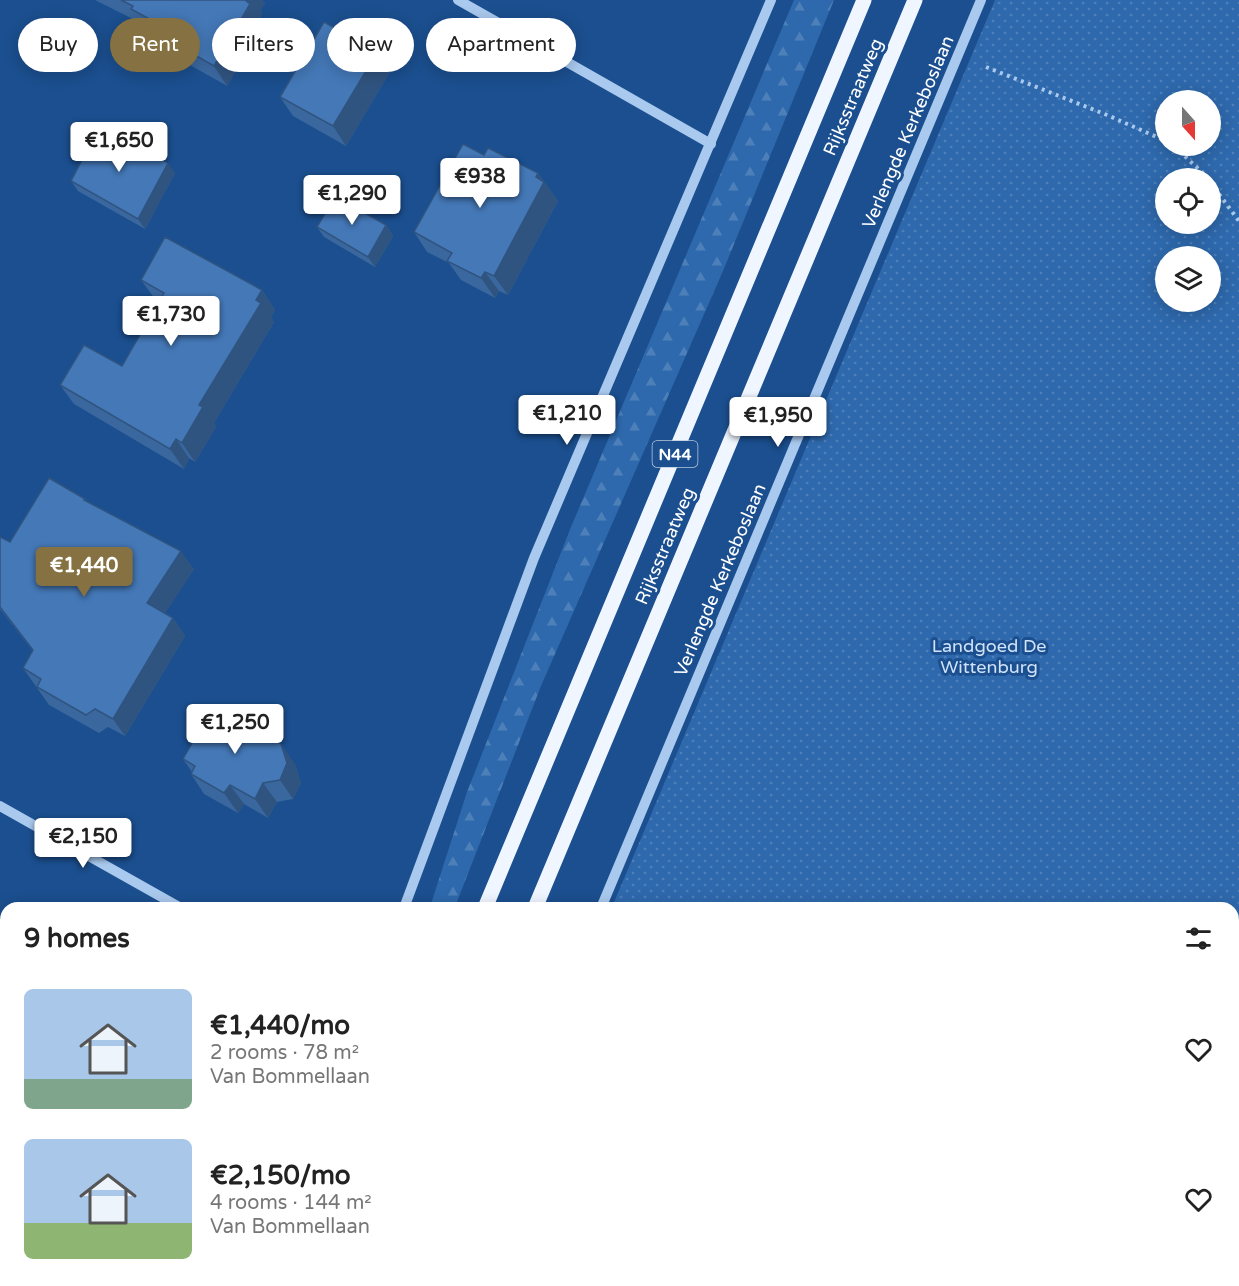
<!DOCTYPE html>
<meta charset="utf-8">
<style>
:root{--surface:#fff;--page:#f2f2f2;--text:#222;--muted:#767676;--accent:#857141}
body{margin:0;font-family:"Varela Round",sans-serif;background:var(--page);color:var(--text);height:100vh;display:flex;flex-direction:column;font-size:22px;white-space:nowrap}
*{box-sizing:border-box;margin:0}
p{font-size:20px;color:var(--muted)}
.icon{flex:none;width:33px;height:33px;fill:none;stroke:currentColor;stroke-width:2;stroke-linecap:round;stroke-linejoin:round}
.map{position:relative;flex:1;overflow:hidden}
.details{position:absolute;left:0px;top:902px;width:1239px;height:386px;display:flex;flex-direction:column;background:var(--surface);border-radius:18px 18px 0 0;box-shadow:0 3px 15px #0003}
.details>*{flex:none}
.hud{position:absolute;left:18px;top:18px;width:600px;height:54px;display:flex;gap:12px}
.needle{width:39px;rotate:159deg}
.tools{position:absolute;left:1155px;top:90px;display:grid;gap:12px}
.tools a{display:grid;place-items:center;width:66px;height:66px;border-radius:50%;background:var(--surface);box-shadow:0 3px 15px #0003;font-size:30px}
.price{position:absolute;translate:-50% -51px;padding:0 14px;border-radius:6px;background:#fff;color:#222;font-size:20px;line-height:39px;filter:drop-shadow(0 2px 3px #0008)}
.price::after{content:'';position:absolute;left:50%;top:36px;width:18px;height:14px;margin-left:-9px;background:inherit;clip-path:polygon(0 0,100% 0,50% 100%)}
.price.on{background:var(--accent);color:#fff}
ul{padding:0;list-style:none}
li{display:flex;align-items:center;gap:18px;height:150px;padding:0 24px}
li span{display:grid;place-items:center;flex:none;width:168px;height:120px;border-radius:9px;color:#555}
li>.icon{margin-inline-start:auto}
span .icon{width:72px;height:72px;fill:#fffc;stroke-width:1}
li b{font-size:26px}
h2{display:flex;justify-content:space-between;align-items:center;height:72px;padding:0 24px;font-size:26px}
.chip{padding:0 21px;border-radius:27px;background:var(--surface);box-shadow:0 3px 15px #0003;font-size:21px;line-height:54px}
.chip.on{background:var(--accent);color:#fff}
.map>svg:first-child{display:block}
.forest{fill:url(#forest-firs)}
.park{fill:url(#park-dots);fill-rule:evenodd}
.water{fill:url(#water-rules);stroke:#9cc4f0;stroke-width:1.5}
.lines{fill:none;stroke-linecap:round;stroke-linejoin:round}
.path{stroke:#a9c9ee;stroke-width:4;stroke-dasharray:3 4.5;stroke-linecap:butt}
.minor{stroke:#a9c9ee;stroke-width:10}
.major{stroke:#f0f6ff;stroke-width:15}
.wall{fill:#3a679d}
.shaded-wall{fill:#305480}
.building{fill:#4478b7;stroke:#305480;stroke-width:1.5}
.labels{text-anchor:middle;stroke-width:6;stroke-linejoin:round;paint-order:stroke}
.shield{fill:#1b4f8f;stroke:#bbcadd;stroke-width:1.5}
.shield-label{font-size:16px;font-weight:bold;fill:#fff}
.street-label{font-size:18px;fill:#fff;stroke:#1b4f8f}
.park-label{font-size:18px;fill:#cfe3fa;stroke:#1b4f8f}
</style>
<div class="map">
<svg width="1239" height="1286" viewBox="0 0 1239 1286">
<defs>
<pattern id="forest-firs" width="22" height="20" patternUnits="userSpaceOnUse" patternTransform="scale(1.5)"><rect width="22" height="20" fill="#2e69ad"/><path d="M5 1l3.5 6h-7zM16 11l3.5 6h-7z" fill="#4d80b9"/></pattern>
<pattern id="park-dots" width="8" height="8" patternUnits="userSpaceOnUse" patternTransform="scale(1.5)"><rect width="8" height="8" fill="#2e69ad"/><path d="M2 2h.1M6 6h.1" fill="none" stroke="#4d80b9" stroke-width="1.8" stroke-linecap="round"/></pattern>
<pattern id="water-rules" width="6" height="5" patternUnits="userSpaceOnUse" patternTransform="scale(1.5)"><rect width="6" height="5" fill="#3c6290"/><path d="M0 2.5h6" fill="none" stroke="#597aa1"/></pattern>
</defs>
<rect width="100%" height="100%" fill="#1b4f8f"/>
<path class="forest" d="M794,0H834L723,271L541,686L455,907H430L467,792L571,527Z"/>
<path class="park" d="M995,0H1239V1286H460L462,1281H1233V908L612,907ZM1166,100H1210V146H1166ZM1166,178H1210V224H1166ZM1166,256H1210V302H1166Z"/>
<path class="water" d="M1233,1216L1239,1217V1286H1219L1215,1281H1233Z"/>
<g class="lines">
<g class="path">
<path d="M986,67L1107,115L1166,141"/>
<path d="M1174,146L1208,178"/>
<path d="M1210,182L1239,221"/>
<path d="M1233,1153L1239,1140"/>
<path d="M1171,1286L1174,1281"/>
</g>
<g class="minor">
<path d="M458,0L711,144"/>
<path d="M0,806L181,908"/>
<path d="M404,908L534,558L771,0"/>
<path d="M601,908L981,0"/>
<path d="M534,1281L537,1286"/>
<path d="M249,1286L251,1281"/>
<path d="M442,1286L444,1281"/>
</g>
<g class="major">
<path d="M485,908L864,0"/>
<path d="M535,908L915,0"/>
<path d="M325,1286L327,1281"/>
<path d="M376,1286L378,1281"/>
</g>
</g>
<g class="wall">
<path d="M95,0H262L265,3L260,11L262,14L260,18L264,23L227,86L183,61L171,42L145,28L141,23Z"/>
<path d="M378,51L391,70L346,146L293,116L280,97Z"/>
<path d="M130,147L175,173L145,229L78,191L71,181Z"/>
<path d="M484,155L538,173L558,201L508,295L499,291L495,298L461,280L449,263L427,252L414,232Z"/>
<path d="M386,225L393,236L375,267L324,237L317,227Z"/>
<path d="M141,280L262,290L275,310L271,317L274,322L214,423L216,427L195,462L189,458L184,469L74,404L60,385L122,366L159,302L155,299Z"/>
<path d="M85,499L87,502L194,569L165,613L173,618L185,636L125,736L108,727L99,733L49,705L23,668L33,651L0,609V537L10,542Z"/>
<path d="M183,759L295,764L301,783L293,799L277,802L268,818L244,804L238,813L204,794L191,774L192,772Z"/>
</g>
<g class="shaded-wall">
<path d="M245,0H262L265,3L260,11L262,14L260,18L264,23L227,86L214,66Z"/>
<path d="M378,51L391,70L346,146L333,126Z"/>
<path d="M168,163L175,173L145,229L138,219Z"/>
<path d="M538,173L558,201L508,295L494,276Z"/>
<path d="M386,225L393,236L375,267L368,257Z"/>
<path d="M485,272L499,291L495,298L481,278Z"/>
<path d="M262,290L275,310L271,317L274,322L214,423L216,427L195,462L182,443L199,405Z"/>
<path d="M176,439L189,458L184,469L170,449Z"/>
<path d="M181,551L194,569L160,621L147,603Z"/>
<path d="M173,618L185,636L125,736L113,719Z"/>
<path d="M281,744L295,764L301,783L293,799L280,780Z"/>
<path d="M263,783L277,802L268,818L255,799Z"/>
<path d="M230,785L244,804L238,813L224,793Z"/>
<path d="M48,1281H63L64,1286H46Z"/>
</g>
<g class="building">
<path d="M121,0H245L250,4L214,66L170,41L175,33L131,9L133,6Z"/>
<path d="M324,22L378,51L333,126L280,97Z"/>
<path d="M98,129L130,147L132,143L168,163L138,219L71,181Z"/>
<path d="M463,144L484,155L488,148L538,173L536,177L544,182L494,276L485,272L481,278L447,261L452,253L414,232Z"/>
<path d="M335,196L386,225L368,257L317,227Z"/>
<path d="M165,237L262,290L256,300L261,303L199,405L203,407L182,443L176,439L170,449L60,385L84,345L122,366L164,293L141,280Z"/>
<path d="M49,478L85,499L84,500L181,551L147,603L173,618L113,719L95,709L86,715L37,687L41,679L23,668L33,650L0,607V537L10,542Z"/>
<path d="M213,707L281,744L287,763L280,780L263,783L255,799L230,785L224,793L191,774L195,766L183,759Z"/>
<path d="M0,1136L6,1139V1190L5,1193L6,1194V1281H48L46,1286H0Z"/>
</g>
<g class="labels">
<rect class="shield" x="652.5" y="441" width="45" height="26" rx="4.5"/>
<g class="shield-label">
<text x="675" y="460">N44</text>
</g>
<g class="street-label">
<text transform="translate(853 97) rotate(-67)" y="6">Rijksstraatweg</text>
<text transform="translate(908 132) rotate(-67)" y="6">Verlengde Kerkeboslaan</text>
<text transform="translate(665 546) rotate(-67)" y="6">Rijksstraatweg</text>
<text transform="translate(720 580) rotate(-67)" y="6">Verlengde Kerkeboslaan</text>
</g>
<g class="park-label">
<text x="989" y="652">Landgoed De<tspan x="989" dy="21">Wittenburg</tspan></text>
</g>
</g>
</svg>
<div class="tools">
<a><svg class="needle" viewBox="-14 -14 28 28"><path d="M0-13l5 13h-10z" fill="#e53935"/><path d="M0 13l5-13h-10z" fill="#767676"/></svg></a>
<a><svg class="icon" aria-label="locate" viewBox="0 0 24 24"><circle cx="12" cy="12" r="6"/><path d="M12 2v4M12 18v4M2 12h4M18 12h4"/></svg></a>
<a><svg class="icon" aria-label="layers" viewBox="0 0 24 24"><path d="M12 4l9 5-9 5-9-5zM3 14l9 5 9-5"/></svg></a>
</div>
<b class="price" style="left:119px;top:173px">€1,650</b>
<b class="price" style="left:480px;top:209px">€938</b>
<b class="price" style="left:352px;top:226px">€1,290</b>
<b class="price" style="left:171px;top:347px">€1,730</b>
<b class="price" style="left:567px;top:446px">€1,210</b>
<b class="price" style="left:778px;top:448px">€1,950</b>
<b class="price on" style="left:84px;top:598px">€1,440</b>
<b class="price" style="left:235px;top:755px">€1,250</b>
<b class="price" style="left:83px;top:869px">€2,150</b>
<div class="hud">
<a class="chip">Buy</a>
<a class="chip on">Rent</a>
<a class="chip">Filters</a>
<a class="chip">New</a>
<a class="chip">Apartment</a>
</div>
<section class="details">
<h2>9 homes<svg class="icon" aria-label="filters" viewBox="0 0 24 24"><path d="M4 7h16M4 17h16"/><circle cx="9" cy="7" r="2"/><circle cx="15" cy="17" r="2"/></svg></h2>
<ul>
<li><span style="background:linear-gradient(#a9c7e8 75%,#7fa58c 0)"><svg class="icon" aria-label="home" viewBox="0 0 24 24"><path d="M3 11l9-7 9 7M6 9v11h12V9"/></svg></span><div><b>€1,440/mo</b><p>2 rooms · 78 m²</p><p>Van Bommellaan</p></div><svg class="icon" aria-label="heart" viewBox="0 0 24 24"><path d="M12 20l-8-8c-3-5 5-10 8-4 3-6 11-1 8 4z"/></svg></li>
<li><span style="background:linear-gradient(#a9c7e8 70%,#8fb573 0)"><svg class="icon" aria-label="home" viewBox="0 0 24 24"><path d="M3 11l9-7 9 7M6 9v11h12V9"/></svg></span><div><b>€2,150/mo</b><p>4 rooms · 144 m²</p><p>Van Bommellaan</p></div><svg class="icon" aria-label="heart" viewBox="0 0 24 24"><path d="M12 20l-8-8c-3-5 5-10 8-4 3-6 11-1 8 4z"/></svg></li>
</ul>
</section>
</div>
